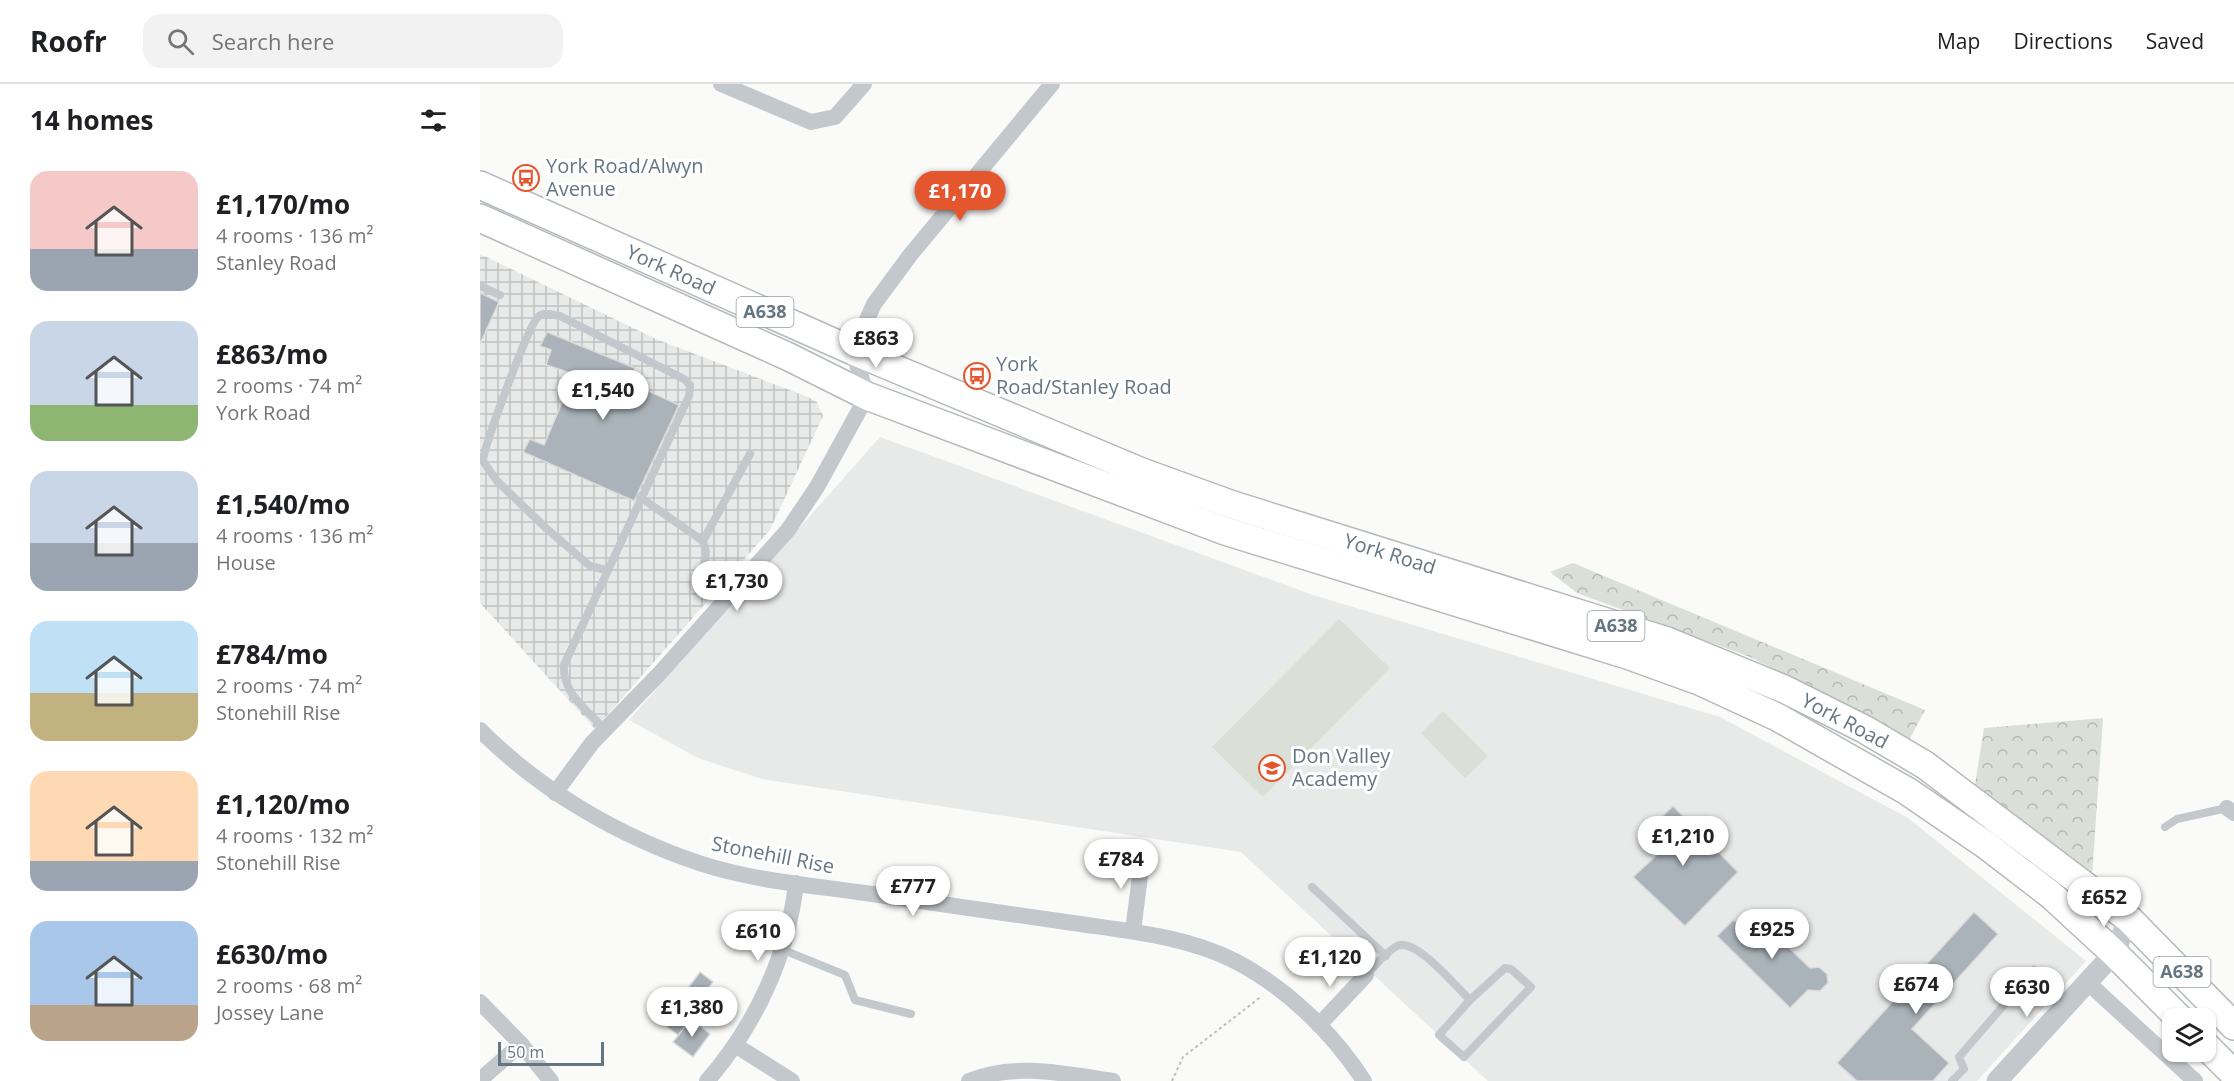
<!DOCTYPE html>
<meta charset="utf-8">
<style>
:root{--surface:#fff;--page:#f2f2f2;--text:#202124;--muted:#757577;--line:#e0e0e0;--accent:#e4572e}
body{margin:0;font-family:"Open Sans",sans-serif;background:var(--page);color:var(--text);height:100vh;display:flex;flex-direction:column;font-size:22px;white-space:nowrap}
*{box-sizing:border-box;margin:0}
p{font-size:20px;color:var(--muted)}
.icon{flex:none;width:33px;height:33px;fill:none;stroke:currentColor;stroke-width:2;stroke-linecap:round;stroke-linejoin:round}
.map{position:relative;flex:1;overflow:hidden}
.drawer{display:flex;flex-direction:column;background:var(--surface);width:480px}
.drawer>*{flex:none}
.buttons{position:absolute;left:1682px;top:924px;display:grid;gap:12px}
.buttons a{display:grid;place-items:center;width:54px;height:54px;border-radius:12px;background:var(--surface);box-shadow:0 2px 4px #0004;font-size:30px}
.scale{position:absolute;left:18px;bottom:15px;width:106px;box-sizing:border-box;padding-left:6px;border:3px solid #657683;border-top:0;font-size:16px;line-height:21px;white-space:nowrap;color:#657683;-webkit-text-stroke:4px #fff;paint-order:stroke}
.price{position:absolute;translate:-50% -51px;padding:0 14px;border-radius:21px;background:#fff;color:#222;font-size:20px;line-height:39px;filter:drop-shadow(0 2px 3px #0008)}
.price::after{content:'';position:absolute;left:50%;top:36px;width:18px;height:14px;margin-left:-9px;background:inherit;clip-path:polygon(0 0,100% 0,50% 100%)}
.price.current{background:var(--accent);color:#fff}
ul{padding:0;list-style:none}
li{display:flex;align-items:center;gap:18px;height:150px;padding:0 30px}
li span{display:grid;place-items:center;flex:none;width:168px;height:120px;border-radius:18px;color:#555}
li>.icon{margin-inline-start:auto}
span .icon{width:72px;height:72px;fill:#fffc;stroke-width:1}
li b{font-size:26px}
h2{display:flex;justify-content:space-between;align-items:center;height:72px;padding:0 30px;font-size:26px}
header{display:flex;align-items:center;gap:36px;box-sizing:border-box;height:84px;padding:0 30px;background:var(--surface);border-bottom:2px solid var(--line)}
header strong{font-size:28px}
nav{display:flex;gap:33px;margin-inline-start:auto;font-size:21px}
.search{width:420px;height:54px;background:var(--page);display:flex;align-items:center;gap:15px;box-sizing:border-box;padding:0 21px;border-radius:18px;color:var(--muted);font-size:22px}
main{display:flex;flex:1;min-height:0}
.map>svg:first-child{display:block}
.built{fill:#e8e9e9}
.industrial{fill:url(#industrial-grid)}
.green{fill:#dadfd7}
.forest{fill:url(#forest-crowns)}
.building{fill:#aab3b9;stroke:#dcdcda;stroke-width:1.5}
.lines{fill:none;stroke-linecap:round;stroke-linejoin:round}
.trunk-casing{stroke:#b4b9bd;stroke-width:30}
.path{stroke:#bbbfc2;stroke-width:2;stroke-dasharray:3 3;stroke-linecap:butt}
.service{stroke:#c3c8cc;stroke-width:8}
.minor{stroke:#c3c8cc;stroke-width:16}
.tertiary{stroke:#c3c8cc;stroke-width:21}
.trunk{stroke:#fff;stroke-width:27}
.labels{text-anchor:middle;stroke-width:6;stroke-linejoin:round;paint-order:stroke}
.shield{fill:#fff;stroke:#939fa8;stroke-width:1.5}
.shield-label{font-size:18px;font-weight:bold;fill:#657683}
.poi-label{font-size:20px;fill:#657683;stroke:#fff;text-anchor:start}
.street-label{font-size:20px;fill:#657683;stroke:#fff}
</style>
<header>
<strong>Roofr</strong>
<div class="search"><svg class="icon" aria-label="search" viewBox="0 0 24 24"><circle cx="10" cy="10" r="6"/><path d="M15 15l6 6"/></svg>Search here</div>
<nav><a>Map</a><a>Directions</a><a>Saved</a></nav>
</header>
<main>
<section class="drawer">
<h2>14 homes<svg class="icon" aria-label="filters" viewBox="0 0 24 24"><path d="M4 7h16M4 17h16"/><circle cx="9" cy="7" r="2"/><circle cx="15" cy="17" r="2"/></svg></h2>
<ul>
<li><span style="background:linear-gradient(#f6c9c9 65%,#9aa5b1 0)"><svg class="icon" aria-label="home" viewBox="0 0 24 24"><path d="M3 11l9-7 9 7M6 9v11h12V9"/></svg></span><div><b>£1,170/mo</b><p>4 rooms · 136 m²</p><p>Stanley Road</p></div></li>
<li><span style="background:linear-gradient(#c9d6e8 70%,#8fb573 0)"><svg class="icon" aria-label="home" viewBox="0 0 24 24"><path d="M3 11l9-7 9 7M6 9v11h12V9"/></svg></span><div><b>£863/mo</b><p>2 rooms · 74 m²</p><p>York Road</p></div></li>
<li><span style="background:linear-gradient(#c9d6e8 60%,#9aa5b1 0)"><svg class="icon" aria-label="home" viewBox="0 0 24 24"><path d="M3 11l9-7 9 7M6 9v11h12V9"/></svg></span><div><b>£1,540/mo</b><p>4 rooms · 136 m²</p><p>House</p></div></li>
<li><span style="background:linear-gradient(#bfe0f5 60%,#c2b280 0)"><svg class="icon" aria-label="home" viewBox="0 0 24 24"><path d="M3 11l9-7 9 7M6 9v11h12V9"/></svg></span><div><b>£784/mo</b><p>2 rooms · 74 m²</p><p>Stonehill Rise</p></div></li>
<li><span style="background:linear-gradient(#ffd9b3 75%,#9aa5b1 0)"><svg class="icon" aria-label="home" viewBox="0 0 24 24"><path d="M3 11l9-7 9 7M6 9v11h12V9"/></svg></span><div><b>£1,120/mo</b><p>4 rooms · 132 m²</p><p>Stonehill Rise</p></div></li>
<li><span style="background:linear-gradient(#a9c7e8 70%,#b9a48a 0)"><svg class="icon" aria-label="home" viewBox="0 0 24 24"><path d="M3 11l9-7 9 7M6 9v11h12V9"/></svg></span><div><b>£630/mo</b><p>2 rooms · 68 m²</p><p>Jossey Lane</p></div></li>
</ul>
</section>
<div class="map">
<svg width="1754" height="997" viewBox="0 0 1754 997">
<defs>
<pattern id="industrial-grid" width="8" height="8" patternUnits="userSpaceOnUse" patternTransform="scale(1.5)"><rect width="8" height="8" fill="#e8e9e9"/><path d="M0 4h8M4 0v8" fill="none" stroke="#c0c1c2"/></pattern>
<pattern id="forest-crowns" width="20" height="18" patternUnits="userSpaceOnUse" patternTransform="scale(1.5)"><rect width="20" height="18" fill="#dadfd7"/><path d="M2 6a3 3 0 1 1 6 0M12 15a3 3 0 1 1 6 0" fill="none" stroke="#b4b9b4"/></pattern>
</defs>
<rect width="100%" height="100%" fill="#fafaf8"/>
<path class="built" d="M400,353L833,511L1240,633L1428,734L1606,877L1497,997H1008L761,768L282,695L218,674L149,636Z"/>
<path class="industrial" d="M0,170L176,255L328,313L337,318L343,332L290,446L115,645L0,519Z"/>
<g class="green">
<path d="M859,535L910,584L783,713L732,663Z"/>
<path d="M963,627L1008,672L985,694L941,649Z"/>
</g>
<g class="forest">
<path d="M1093,479L1445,626L1429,656L1270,573L1097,509L1070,488Z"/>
<path d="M1623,634L1612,792L1495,701L1504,644Z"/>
</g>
<g class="building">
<path d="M0,209L19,218L0,260Z"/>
<path d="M67,248L155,284L149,298L199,321L154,417L43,368L50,355L64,361L94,290L66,281L71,266L60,262Z"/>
<path d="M1193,722L1258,788L1205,842L1153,793L1180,768L1163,751Z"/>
<path d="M1272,828L1330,884L1339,883L1347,890L1348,899L1340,907L1328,906L1310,924L1237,852L1253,836L1260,840Z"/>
<path d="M1494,828L1518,850L1432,945L1469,979L1453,997H1377L1357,979Z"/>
<path d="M220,888L233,898L217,918L214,916L203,929L211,935L198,951L182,939Z"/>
<path d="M211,935L230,950L213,973L193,958Z"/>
</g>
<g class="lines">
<defs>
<g id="trunk">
<path d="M0,101L373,267L662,388L753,421L1187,557L1304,605L1384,645L1445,681L1649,835L1754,942"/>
<path d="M0,134L309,273L387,312L745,447L1147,571L1219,597L1297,633L1427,707L1506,761L1571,811L1634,869L1699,934"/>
<path d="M1725,961L1754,990"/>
</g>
</defs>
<use href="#trunk" class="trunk-casing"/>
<path class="path" d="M692,997L703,973L782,912"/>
<g class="service">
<path d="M0,202L20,211"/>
<path d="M160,413L223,457L226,468L223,485L251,509"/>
<path d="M223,457L270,370"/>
<path d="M125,645C107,627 82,609 84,581L209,312L210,301L204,295L80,232C73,231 64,227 58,233C49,240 4,362 3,377L17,397L67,445L110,482L126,486"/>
<path d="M1685,743L1697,735L1747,724"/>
<path d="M832,803L906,872"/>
<path d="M301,865L365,891L375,916L431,930"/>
<path d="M886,891C895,882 906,868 917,862C936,853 976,903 990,916L1025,884L1031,885L1051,903L984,973L959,951L990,916"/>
<path d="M1472,997L1484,985L1479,973L1554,886"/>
</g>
<g class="minor">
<path d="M241,0L331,38L355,33L384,0"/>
<path d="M0,646C61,707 140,753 222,780C272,796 326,801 378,808C449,818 521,828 593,839C648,847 705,852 755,877C807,904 853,949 884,997"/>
<path d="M75,709L112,659L180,589L308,446L337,403L387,312L373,267L394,220L431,170L572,0"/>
<path d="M1747,724L1754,729"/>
<path d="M653,847L663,769"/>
<path d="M1606,897L1715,997"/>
<path d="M0,918L41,960L71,997"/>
<path d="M839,941L886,891"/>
<path d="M255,961L312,997"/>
<path d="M0,996L41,960"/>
<path d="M227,997C275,942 308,872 316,799"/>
<path d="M489,997C535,978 586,990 633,997"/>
</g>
<path class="tertiary" d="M1517,997L1634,869L1649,835"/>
<use href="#trunk" class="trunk"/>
</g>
<defs>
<symbol id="bus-ring" viewBox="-11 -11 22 22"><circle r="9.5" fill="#fff" stroke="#e4572e" stroke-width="1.5"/><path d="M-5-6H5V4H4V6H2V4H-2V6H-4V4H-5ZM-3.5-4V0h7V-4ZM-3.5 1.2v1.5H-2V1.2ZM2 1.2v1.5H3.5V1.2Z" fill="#e4572e"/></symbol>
<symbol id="school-ring" viewBox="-11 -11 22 22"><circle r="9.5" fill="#fff" stroke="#e4572e" stroke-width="1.5"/><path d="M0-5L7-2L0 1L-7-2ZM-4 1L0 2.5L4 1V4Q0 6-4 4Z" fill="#e4572e"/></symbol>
</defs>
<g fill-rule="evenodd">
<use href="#bus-ring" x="31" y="79" width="30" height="30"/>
<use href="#bus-ring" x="482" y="277" width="30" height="30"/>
<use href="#school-ring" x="777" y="669" width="30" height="30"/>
</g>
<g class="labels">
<g class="shield">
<rect x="256.5" y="213" width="57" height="30" rx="4.5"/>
<rect x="1107.5" y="527" width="57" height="30" rx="4.5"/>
<rect x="1673.5" y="873" width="57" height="30" rx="4.5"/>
</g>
<g class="shield-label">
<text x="285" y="234">A638</text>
<text x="1136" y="548">A638</text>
<text x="1702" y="894">A638</text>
</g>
<g class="poi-label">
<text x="66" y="89">York Road/Alwyn<tspan x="66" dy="23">Avenue</tspan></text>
<text x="516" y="287">York<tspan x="516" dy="23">Road/Stanley Road</tspan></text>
<text x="812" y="679">Don Valley<tspan x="812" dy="23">Academy</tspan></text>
</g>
<g class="street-label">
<text transform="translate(191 186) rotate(24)" y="7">York Road</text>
<text transform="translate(910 470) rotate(17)" y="7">York Road</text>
<text transform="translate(1365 637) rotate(28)" y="7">York Road</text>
<text transform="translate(293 771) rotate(11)" y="7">Stonehill Rise</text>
</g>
</g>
</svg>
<div class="buttons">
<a><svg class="icon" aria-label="layers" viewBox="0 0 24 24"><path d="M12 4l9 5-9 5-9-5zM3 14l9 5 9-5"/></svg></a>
</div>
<div class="scale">50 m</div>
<b class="price current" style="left:480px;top:138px">£1,170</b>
<b class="price" style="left:396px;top:285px">£863</b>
<b class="price" style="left:123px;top:337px">£1,540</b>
<b class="price" style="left:257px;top:528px">£1,730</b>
<b class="price" style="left:1203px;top:783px">£1,210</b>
<b class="price" style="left:641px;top:806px">£784</b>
<b class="price" style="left:433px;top:833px">£777</b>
<b class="price" style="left:1624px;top:844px">£652</b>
<b class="price" style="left:1292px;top:876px">£925</b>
<b class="price" style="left:278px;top:878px">£610</b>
<b class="price" style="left:850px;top:904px">£1,120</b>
<b class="price" style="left:1436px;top:931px">£674</b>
<b class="price" style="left:1547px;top:934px">£630</b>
<b class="price" style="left:212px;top:954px">£1,380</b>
</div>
</main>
